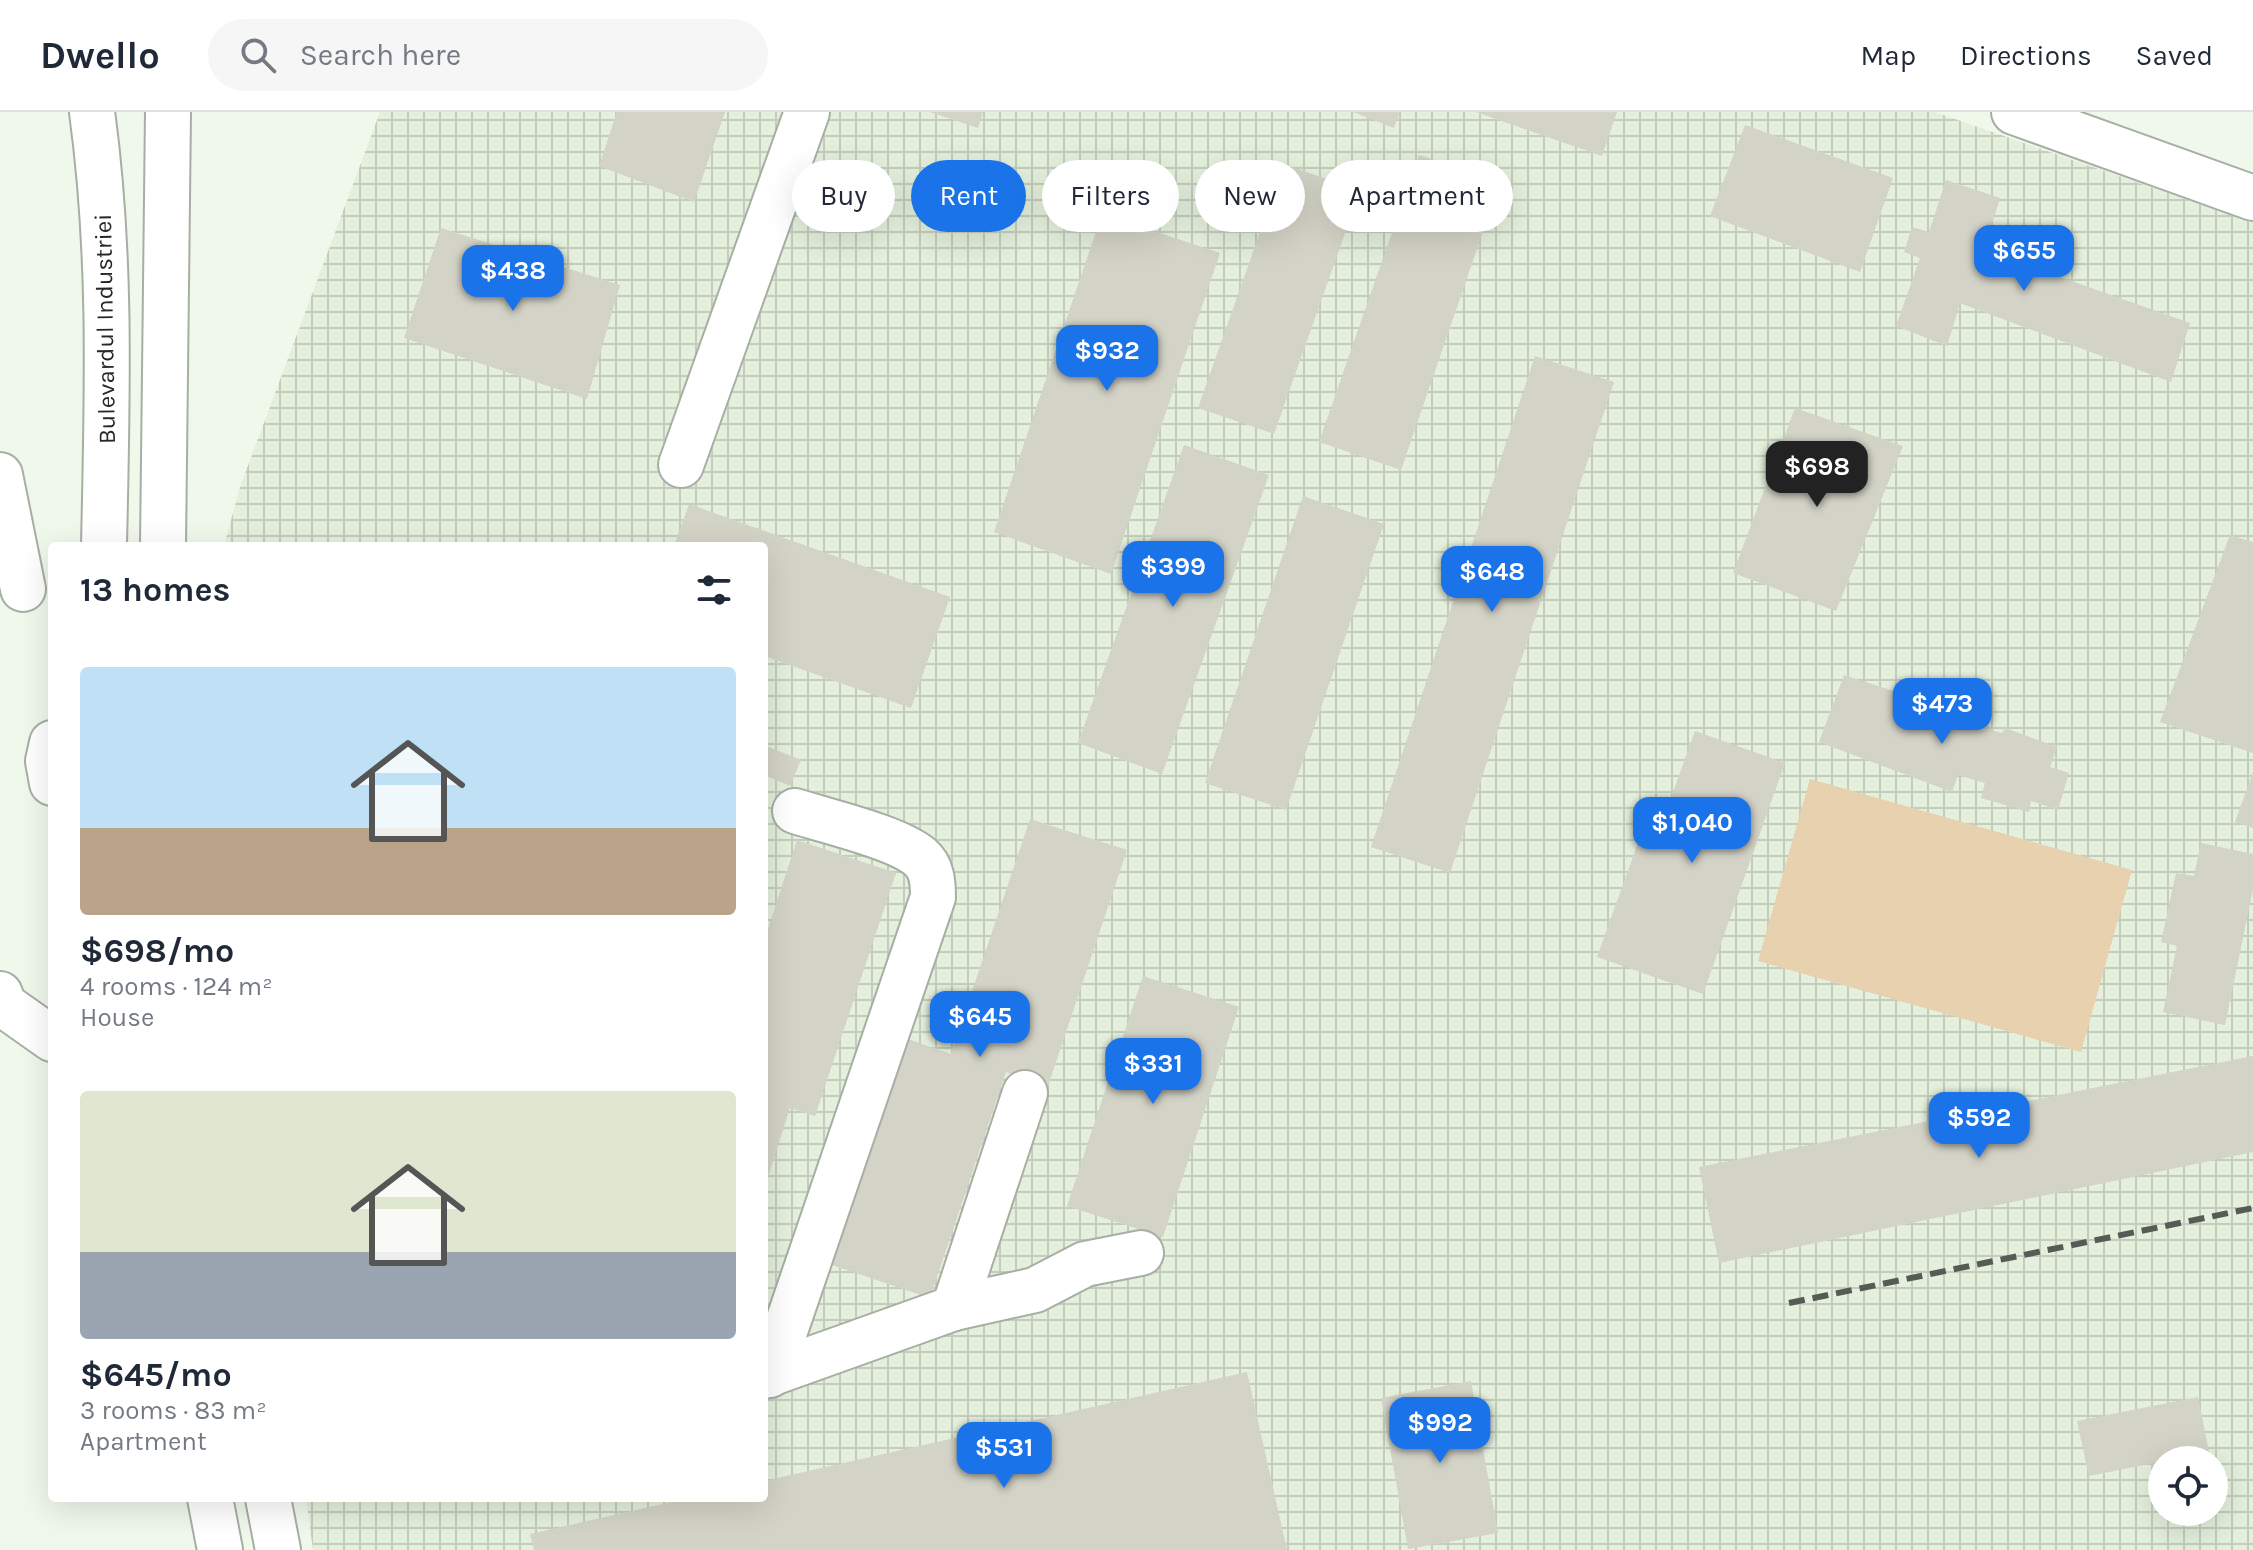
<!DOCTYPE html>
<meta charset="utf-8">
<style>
:root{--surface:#fff;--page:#f6f6f7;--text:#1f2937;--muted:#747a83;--line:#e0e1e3;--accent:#1a73e8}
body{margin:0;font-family:Karla,sans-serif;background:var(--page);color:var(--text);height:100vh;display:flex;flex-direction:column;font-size:30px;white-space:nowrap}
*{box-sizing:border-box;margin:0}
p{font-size:26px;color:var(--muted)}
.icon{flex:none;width:44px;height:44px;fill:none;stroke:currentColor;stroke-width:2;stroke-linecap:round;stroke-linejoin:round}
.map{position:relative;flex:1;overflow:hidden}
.details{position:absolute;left:48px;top:430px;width:720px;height:960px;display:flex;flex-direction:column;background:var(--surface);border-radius:8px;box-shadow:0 8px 32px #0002}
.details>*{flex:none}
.banner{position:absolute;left:792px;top:48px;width:760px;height:72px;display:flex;gap:16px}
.fabs{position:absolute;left:2148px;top:1334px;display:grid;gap:16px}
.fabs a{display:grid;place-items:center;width:80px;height:80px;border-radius:50%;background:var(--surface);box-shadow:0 8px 32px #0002;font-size:40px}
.price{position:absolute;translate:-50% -68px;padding:0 18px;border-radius:16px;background:var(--accent);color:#fff;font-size:26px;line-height:52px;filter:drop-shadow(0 2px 4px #0008)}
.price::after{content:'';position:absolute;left:50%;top:48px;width:24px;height:18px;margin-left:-12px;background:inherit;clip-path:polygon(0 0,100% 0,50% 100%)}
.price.current{background:#222;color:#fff}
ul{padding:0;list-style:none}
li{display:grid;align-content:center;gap:16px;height:424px;padding:0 32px}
li span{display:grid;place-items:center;height:248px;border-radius:8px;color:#555}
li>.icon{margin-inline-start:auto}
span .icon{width:144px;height:144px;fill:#fffc;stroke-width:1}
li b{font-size:34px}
h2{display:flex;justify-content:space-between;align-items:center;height:96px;padding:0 32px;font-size:34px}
.pill{padding:0 28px;border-radius:36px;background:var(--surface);box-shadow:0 8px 32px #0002;font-size:28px;line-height:72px}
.pill.current{background:var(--accent);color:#fff}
header{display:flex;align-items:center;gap:48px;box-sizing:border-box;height:112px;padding:0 40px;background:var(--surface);border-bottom:2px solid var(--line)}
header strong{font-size:38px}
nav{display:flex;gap:44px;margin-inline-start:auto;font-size:28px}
.search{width:560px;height:72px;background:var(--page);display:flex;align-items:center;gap:20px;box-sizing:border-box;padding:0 28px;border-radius:44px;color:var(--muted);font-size:30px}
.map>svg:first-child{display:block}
.industrial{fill:url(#industrial-grid);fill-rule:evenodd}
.park{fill:#e7d1af}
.building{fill:#d4d3c7}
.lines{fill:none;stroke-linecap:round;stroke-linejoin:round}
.minor-casing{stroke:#a7aea3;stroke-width:48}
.major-casing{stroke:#a7aea3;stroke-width:48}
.minor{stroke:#fff;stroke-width:44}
.major{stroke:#fff;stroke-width:44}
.rail{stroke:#575b55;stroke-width:6;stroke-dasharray:16 8;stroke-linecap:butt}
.labels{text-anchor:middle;stroke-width:6;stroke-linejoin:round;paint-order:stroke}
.street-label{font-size:24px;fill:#252824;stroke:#fff}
</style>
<header>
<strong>Dwello</strong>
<div class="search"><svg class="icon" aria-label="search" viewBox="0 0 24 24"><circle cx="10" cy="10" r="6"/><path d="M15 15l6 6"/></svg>Search here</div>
<nav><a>Map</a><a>Directions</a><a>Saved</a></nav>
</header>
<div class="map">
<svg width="2253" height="1438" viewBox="0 0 2253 1438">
<defs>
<pattern id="industrial-grid" width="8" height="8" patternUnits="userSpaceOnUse" patternTransform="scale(2)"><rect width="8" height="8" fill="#e4efdc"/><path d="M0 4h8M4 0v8" fill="none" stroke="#c3cdbd"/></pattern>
</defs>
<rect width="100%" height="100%" fill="#f0f7eb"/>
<path class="industrial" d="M380,0H1935L2253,111V1438H313L306,1386H764V434H224L240,375ZM2162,1348H2214V1400H2162Z"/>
<path class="park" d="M1810,667L2132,758L2081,940L1758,849Z"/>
<g class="building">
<path d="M617,0H725L694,90L599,54Z"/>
<path d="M930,0H983L978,16Z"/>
<path d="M1353,0H1400L1394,16Z"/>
<path d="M1476,0H1617L1602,44Z"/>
<path d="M1745,13L1893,66L1860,160L1710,104Z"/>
<path d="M1419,43L1500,70L1401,358L1319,330Z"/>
<path d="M1284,52L1360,79L1274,322L1198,296Z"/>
<path d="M1946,68L2000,86L1984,138L2190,211L2171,270L1960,191L1947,234L1896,214L1920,146L1904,140L1912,115L1929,120Z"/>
<path d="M1102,102L1220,141L1111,462L994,420Z"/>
<path d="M441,116L620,173L587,287L404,226Z"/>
<path d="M1535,244L1614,270L1450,761L1371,735Z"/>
<path d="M1795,296L1903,334L1836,499L1733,461Z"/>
<path d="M1184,333L1269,363L1162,662L1078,631Z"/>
<path d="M1303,384L1384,412L1286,698L1205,671Z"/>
<path d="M689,392L950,485L911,596L764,544V434H674Z"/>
<path d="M2230,423L2253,430V641L2160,610Z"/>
<path d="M1844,563L1989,610L1987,617L2002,621L2005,616L2057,635L2050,655L2069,661L2058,698L2031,689L2029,700L1981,686L1985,671L1958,663L1952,680L1819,630Z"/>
<path d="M1695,619L1785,651L1703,882L1597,845L1648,703L1663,708Z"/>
<path d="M764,633L801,648L790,674L764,663Z"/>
<path d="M2253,660V716L2235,710Z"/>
<path d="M1030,707L1127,738L1048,974L1006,960L930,1186L832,1153L908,927L951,942Z"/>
<path d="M797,728L896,761L815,1004L790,996L765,1074L764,829Z"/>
<path d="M2201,731L2253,742V777L2225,913L2163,900L2177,834L2161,830L2176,761L2194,764Z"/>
<path d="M1143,864L1239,895L1163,1125L1067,1094Z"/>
<path d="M2253,944V1040L1719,1151L1699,1055Z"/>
<path d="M1247,1260L1287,1438H534L530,1422L689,1386H764V1369Z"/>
<path d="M1471,1269L1498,1421L1408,1437L1381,1286Z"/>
<path d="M2198,1285L2209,1340L2089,1364L2077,1309Z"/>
</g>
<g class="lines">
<defs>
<g id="minor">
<path d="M2014,0L2253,86"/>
<path d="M681,353L807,0"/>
<path d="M0,363L23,477"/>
<path d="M52,631L48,649L52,671"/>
<path d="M0,882L4,893L52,927"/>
<path d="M954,1196L1025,981"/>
<path d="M770,1263L933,785C933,770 932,755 920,745C896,725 826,709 795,699"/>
<path d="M764,1264L954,1196L1035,1178L1085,1152L1141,1141"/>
</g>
<g id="major">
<path d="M92,0C112,145 107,288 104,434"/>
<path d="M163,434L168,0"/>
<path d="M210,1386L220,1438"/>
<path d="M268,1386L278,1438"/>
</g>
</defs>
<use href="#minor" class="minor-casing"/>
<use href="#major" class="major-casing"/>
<use href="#minor" class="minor"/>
<use href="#major" class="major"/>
<path class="rail" d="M1789,1191L2253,1096"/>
</g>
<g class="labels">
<g class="street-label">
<text transform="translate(105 217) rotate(-91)" y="8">Bulevardul Industriei</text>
</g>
</g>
</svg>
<div class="fabs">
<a><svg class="icon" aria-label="locate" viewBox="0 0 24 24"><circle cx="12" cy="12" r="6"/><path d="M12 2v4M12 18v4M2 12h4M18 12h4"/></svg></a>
</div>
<b class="price" style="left:2024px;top:181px">$655</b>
<b class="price" style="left:513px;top:201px">$438</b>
<b class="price" style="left:1107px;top:281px">$932</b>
<b class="price current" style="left:1817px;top:397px">$698</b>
<b class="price" style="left:1173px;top:497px">$399</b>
<b class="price" style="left:1492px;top:502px">$648</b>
<b class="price" style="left:1942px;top:634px">$473</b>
<b class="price" style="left:1692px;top:753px">$1,040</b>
<b class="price" style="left:980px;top:947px">$645</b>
<b class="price" style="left:1153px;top:994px">$331</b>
<b class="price" style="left:1979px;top:1048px">$592</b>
<b class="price" style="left:1440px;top:1353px">$992</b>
<b class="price" style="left:1004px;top:1378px">$531</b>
<div class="banner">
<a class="pill">Buy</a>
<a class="pill current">Rent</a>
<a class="pill">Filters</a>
<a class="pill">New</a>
<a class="pill">Apartment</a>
</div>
<section class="details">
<h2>13 homes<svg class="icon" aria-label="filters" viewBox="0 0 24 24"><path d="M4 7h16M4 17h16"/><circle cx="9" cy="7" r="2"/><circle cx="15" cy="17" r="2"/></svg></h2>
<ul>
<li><span style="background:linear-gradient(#bfe0f5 65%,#b9a48a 0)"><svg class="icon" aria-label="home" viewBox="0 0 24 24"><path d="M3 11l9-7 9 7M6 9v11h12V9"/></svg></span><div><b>$698/mo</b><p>4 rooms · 124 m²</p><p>House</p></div></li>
<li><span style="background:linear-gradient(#dfe7d0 65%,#9aa5b1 0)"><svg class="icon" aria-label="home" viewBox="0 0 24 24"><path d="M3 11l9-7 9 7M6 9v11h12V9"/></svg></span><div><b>$645/mo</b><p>3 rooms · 83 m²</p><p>Apartment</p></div></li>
</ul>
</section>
</div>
